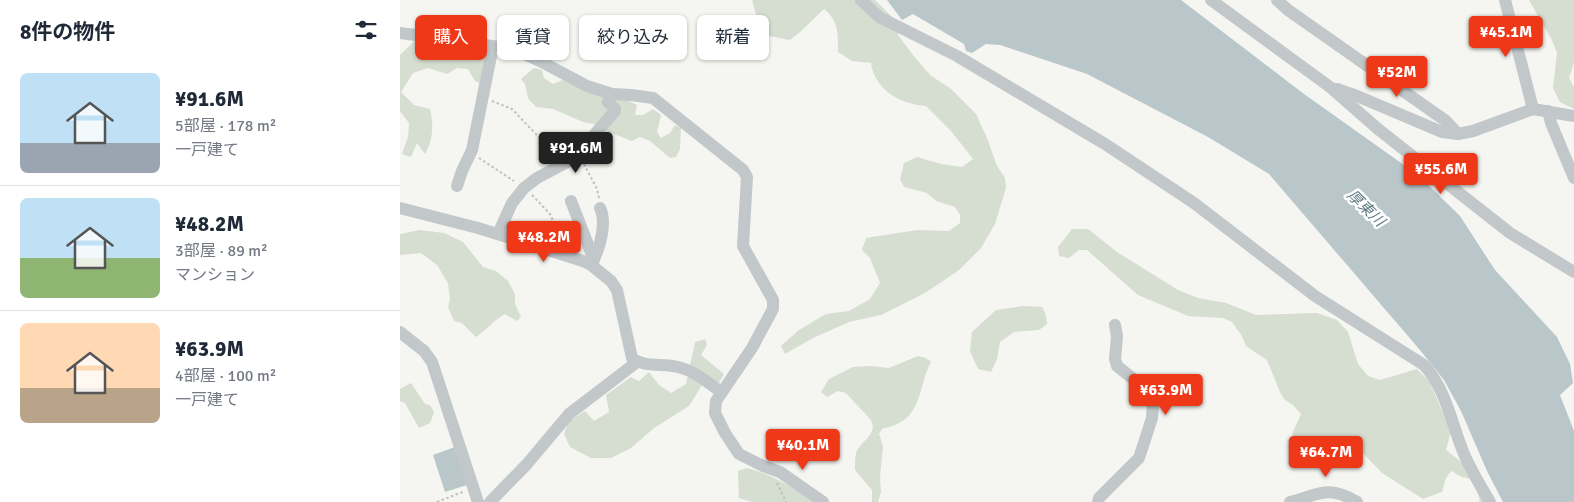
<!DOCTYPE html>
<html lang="ja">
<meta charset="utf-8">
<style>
:root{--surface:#fff;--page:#f6f6f7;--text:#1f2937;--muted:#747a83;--line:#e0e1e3;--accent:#ee3818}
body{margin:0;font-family:Signika,"Noto Sans JP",sans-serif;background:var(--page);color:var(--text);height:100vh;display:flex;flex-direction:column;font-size:19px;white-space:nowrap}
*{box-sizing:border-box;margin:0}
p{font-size:16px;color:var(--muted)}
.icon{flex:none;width:28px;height:28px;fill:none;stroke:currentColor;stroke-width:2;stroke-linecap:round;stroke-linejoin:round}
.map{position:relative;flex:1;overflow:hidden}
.sheet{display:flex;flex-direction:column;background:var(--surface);width:400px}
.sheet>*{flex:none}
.guide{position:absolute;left:15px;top:15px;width:475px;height:45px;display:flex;gap:10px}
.price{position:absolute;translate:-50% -42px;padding:0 11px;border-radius:5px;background:var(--accent);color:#fff;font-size:16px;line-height:32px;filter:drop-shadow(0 1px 2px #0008)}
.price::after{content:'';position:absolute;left:50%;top:30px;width:15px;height:11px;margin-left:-8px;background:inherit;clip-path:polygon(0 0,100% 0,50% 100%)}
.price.on{background:#222;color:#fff}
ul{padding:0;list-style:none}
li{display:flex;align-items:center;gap:15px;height:125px;padding:0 20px}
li+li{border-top:1px solid var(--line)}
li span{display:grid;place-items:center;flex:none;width:140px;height:100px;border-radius:8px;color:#555}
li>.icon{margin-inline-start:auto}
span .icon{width:60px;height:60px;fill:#fffc;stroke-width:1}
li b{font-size:21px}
h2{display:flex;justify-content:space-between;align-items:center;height:60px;padding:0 20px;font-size:21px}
.chip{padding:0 18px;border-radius:8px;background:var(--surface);box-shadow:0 1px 4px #0004;font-size:18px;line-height:45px}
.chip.on{background:var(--accent);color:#fff}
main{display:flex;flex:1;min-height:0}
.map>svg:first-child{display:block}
.green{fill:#d6ddd1}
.water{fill:#b9c7cb}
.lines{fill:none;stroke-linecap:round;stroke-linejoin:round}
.path{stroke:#bec0c2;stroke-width:2;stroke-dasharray:2.5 2.5;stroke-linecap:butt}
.minor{stroke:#c2c7c9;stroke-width:12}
.labels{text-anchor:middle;stroke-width:5;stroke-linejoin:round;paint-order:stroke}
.water-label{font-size:15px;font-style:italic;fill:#5d7b81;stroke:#fff}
</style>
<main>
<section class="sheet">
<h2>8件の物件<svg class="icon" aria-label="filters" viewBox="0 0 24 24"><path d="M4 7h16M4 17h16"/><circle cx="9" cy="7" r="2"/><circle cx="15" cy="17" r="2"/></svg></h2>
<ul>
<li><span style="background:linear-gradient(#bfe0f5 70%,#9aa5b1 0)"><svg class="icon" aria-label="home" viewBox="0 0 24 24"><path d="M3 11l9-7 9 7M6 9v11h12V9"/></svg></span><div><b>¥91.6M</b><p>5部屋 · 178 m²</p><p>一戸建て</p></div></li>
<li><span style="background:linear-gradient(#bfe0f5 60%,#8fb573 0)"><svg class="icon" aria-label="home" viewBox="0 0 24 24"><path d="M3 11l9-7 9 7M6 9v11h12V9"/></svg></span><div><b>¥48.2M</b><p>3部屋 · 89 m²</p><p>マンション</p></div></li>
<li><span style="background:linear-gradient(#ffd9b3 65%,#b9a48a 0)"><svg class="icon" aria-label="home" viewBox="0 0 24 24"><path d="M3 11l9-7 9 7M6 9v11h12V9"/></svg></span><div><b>¥63.9M</b><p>4部屋 · 100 m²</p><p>一戸建て</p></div></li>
</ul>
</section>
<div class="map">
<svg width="1174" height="502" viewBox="0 0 1174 502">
<rect width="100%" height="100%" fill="#f5f5f1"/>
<g class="green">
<path d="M352,0H475L495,20L498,35L513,55L530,75L551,89L576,114L587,138L597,166L605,178L606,188L595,224L581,248L559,270L525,293L481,315L449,322L413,338L385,354L381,346L399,330L426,314L449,311L470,299L480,283L470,258L462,250L466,238L517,230L549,231L560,223V215L555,207L536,201L527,193L504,187L500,179L504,163L517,157L541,164L562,167L573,159L551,131L526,106C500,104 475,90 471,63L452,61L438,52C438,34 439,21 424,9L400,32L390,40L369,36L359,25Z"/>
<path d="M1129,0H1174V63L1169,78L1174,87V109L1160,102L1153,88L1157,53L1152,40Z"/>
<path d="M21,41L69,45L84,51L87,60L81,84L75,81L68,69L57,68L47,74L28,68L13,73L1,92L14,105L30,109C34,127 33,139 25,154L17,143L11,157L2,154L8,137L9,123L0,111V55L13,42Z"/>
<path d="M134,68L142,70L144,78L153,84L163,80L227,100L237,105L235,115H243L253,109L261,115L257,132L261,138L270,133L275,125L281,128L280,149L276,157L270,158L250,141L240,137L232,141L206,131L194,124L183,122L153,109L136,107L128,98L125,84L121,79Z"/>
<path d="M672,229H688L717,252L778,290L798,298L826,303L856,315L917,313L937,320L948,332L958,364L968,376L980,380L1017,369L1029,381L1051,431L1046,450L1060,461L1070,472L1087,502H1078L1080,501L1077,491L1070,479L1062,477L1051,471L1046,478L1042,492L1023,499L982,473L963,453L930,442L912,451L904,446L892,434L901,414L893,405L885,400L880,392L867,360L846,346L842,336L832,322L823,318L788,316L738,295L687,250H679L669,258L659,256L658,247Z"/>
<path d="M20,230L44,233L63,242L83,267L96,271L108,281L115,294V304L121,317L117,321L105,314C94,320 86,330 76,337L62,323L54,321L48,307L50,299L48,283L37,265L21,253L0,255V234Z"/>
<path d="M623,306L642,307L646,315L647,324L639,330L614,332L600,342L597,359L591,372L578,369L570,351L572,332L596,310Z"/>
<path d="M305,339L307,345L301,355L324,374L319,383L307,377L289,406L254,428L231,448L211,458H191L170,447L164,434L168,422L185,411L194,421L209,412L206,395L231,377L239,381L249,372L259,385L271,393L286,384L295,342Z"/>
<path d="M518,356L526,358L531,362C516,392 524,420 482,429L479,434L483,446L480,477L481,492L478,502H472V490L455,470C455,465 455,458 456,453C460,441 480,434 470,419C463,410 453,402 446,393L438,391L427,397L421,392L429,379L453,367L470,366L489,368Z"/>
<path d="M11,383L25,404L30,405L34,412L30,423L19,428L5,403L0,401V389Z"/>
<path d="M347,468C371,474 392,486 412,502H352L339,498L338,471Z"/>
</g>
<g class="water">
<path d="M487,0H781L904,94L1018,175L1060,216L1095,270L1157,337L1170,364L1173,383L1160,395L1174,431V502H1103L1087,471L1061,411L1044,380L1020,350L869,174L808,137L687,74L600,45L586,44L572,53L566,51L564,44L513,14L502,20Z"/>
<path d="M55,447L67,485L45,492L33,455Z"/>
</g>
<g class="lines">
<g class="path">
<path d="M92,101L112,109L156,155"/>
<path d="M79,158L114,181"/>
<path d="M184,164L197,189L199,198"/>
<path d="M132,195L150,214L163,243"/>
<path d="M377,483L386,502"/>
<path d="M37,502L65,491"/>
</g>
<g class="minor">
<path d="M461,0L479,17L557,56L705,144L794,203L915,296L1024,365C1046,389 1052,425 1064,454C1071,470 1081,487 1090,502"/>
<path d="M811,0L930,87L978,129L1110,233L1174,272"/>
<path d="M877,0L888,10L1046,121L1058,134"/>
<path d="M1105,0L1133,109"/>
<path d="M0,33L99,47L120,52L140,61L187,86L212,94L231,95L253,98L343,170L347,177L343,246L373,300V309L352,348L316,401L315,413L325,433L339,454L363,466L380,472L423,502"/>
<path d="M937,89L957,96L1042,132L1058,134L1073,131L1133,109L1174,116"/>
<path d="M1148,111L1151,123L1174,178"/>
<path d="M57,186L62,171L72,150L91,56L88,50L78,45"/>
<path d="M171,201L194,260"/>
<path d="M0,208L78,228L183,261L191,265L211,281L217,290L232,358C244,368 263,363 278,367C295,371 307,382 321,392"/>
<path d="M98,234L112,203L124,188L137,178L173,159L215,111V109L208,102L212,94"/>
<path d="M193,261C200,248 207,222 200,208"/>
<path d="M0,332L24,351L32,362L78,502"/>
<path d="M90,502L127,464L169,414L237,362"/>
<path d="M698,502L699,498L739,458L752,418L753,403L746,389L717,366L715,359L717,336L715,325"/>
<path d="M890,502C920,494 928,485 957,502"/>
</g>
</g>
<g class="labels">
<g class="water-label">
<text transform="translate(966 208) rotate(44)" y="5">厚東川</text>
</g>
</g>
</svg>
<b class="price" style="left:1106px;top:58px">¥45.1M</b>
<b class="price" style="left:997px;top:98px">¥52M</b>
<b class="price on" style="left:176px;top:174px">¥91.6M</b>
<b class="price" style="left:1041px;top:195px">¥55.6M</b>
<b class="price" style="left:144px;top:263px">¥48.2M</b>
<b class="price" style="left:766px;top:416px">¥63.9M</b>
<b class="price" style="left:403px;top:471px">¥40.1M</b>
<b class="price" style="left:926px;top:478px">¥64.7M</b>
<div class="guide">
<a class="chip on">購入</a>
<a class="chip">賃貸</a>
<a class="chip">絞り込み</a>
<a class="chip">新着</a>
</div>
</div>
</main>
